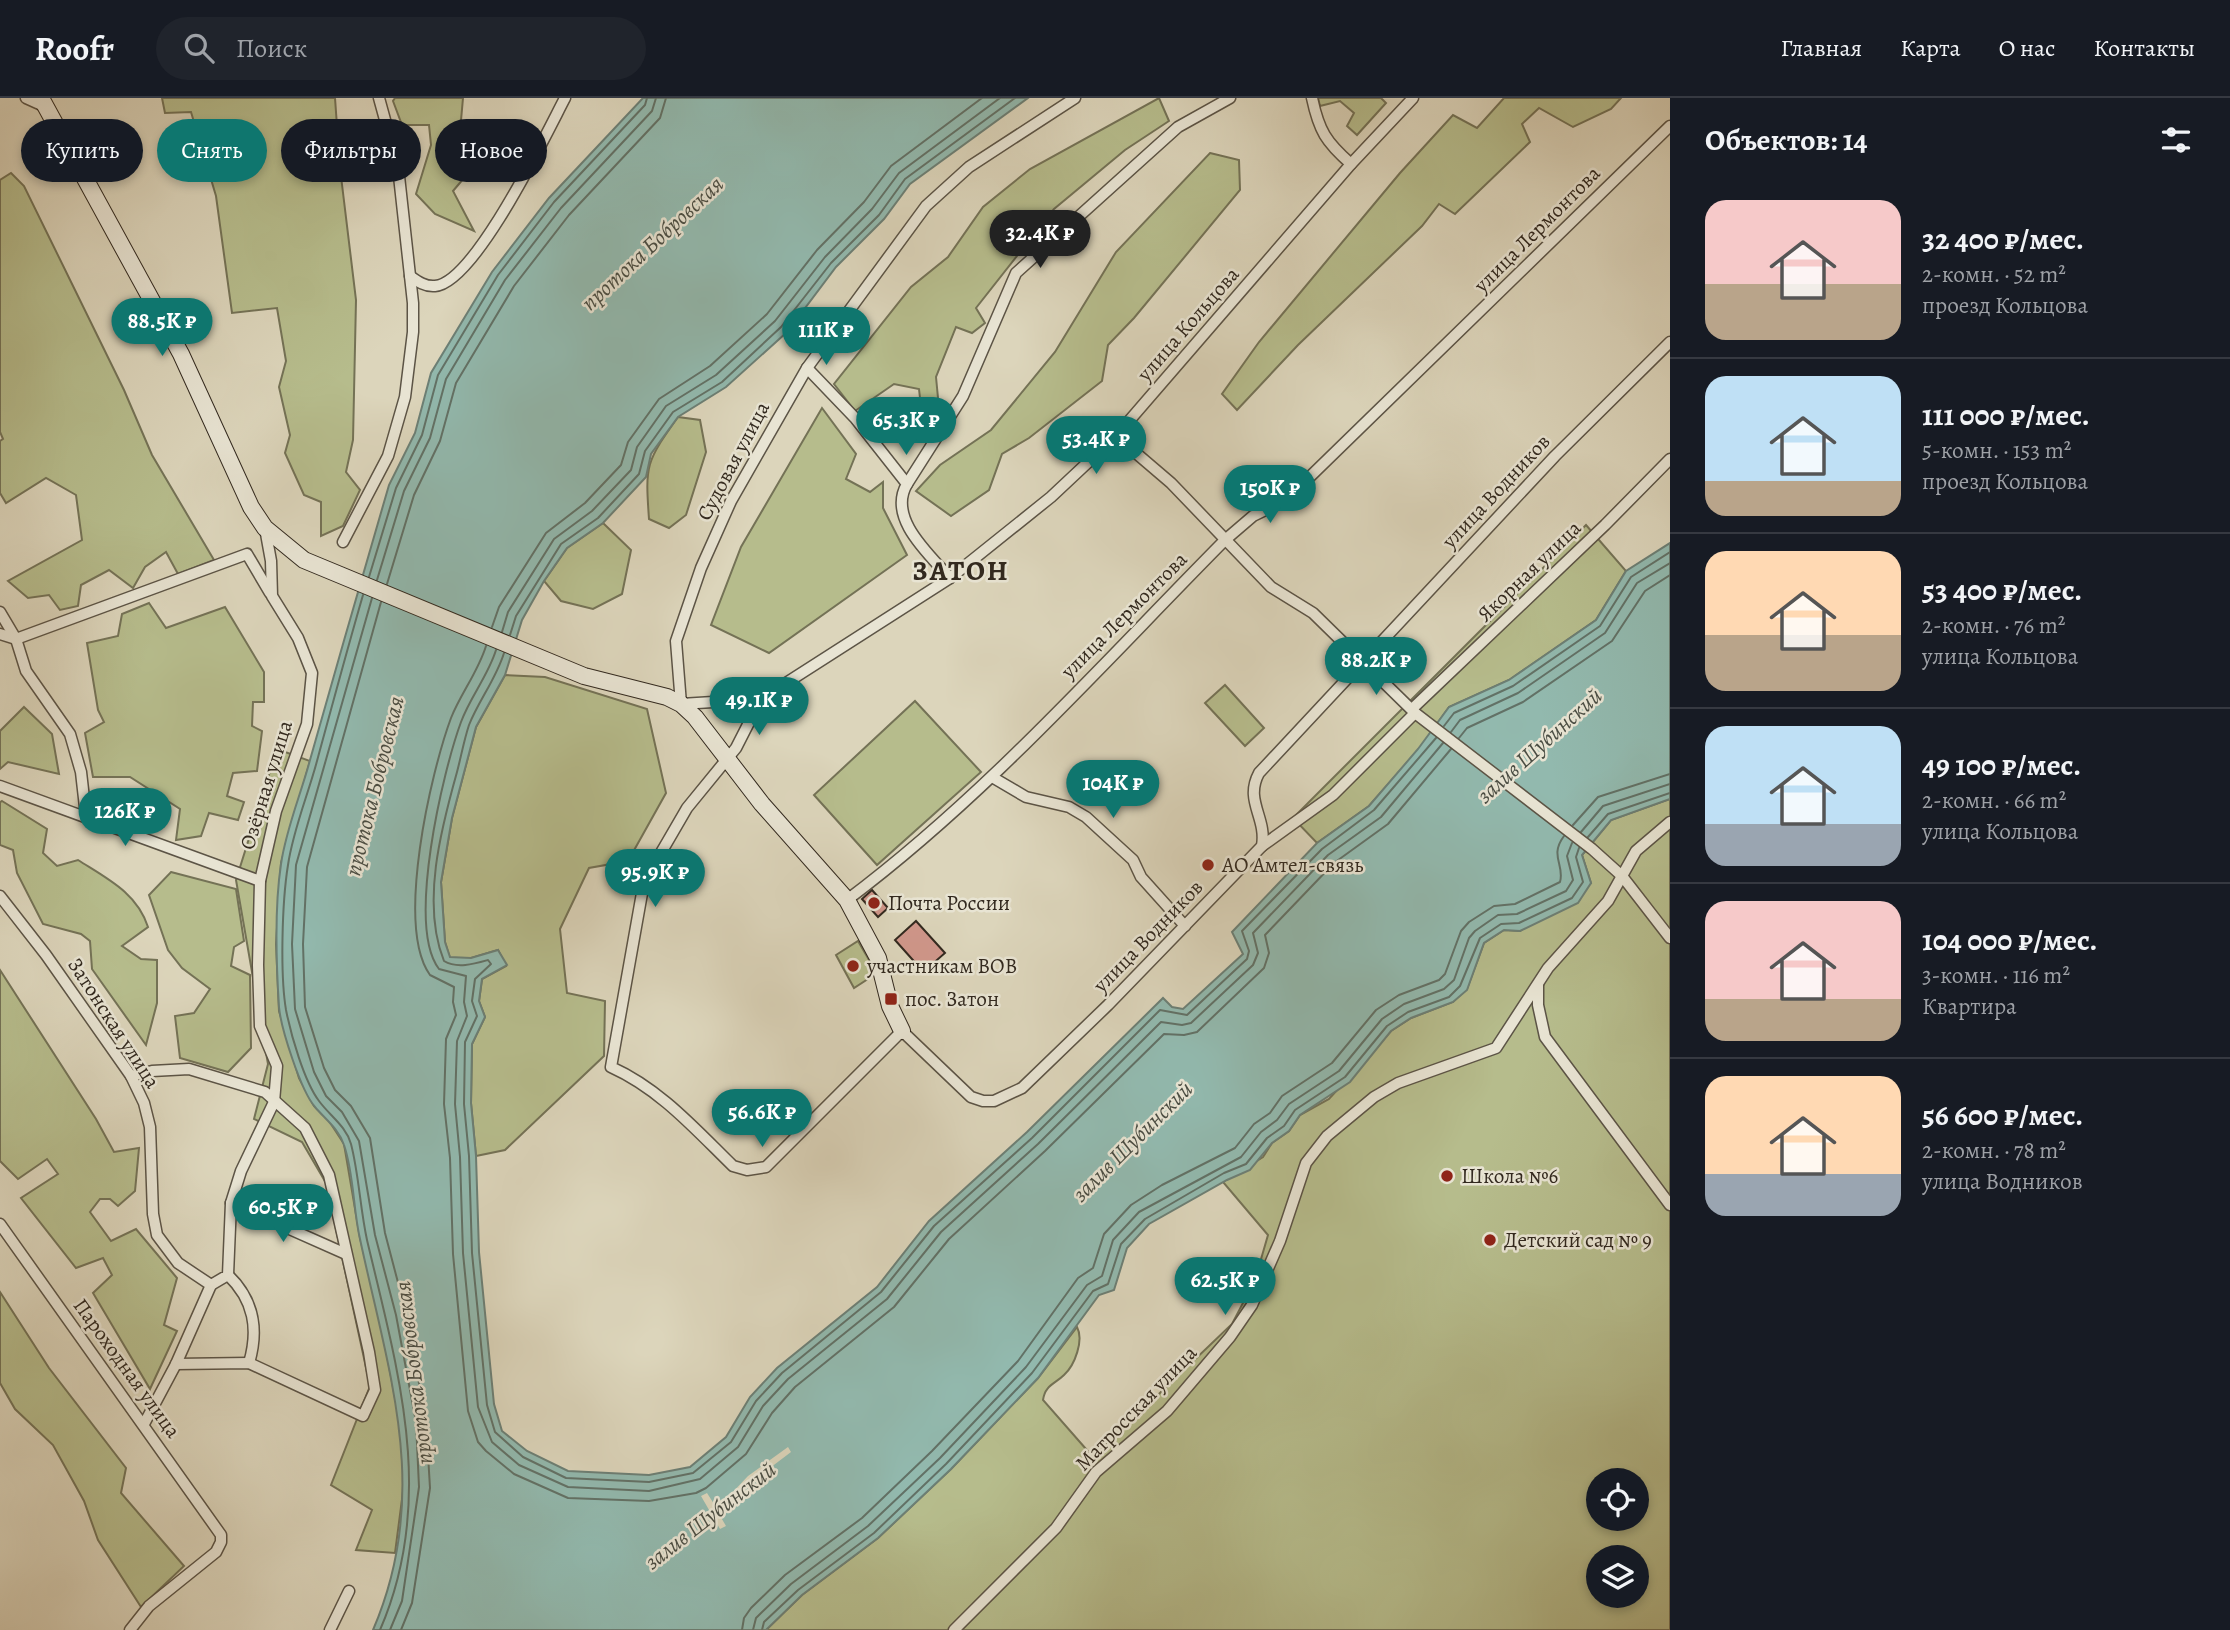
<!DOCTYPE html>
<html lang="ru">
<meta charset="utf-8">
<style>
:root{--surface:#171b24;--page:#20242c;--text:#f1f3f6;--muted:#9ea1a6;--line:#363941;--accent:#0f766e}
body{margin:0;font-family:Alegreya,serif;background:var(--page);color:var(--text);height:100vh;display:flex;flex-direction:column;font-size:26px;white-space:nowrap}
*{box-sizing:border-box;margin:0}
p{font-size:23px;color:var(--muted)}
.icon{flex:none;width:38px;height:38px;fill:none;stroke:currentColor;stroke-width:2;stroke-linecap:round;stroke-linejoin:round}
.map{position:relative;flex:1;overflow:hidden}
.sheet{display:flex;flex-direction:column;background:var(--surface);width:560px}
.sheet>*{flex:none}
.banner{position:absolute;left:21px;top:21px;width:665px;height:63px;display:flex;gap:14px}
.fabs{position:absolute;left:1586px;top:1370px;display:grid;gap:14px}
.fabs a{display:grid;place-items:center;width:63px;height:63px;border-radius:50%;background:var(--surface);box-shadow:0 4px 10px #0003;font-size:35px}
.price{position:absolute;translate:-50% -60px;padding:0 16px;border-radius:24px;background:var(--accent);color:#fff;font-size:23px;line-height:46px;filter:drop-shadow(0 2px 4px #0008)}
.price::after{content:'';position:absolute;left:50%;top:42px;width:21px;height:16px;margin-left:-10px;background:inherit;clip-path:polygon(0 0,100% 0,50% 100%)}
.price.selected{background:#222;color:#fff}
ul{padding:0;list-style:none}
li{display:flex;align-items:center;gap:21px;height:175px;padding:0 35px}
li+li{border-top:2px solid var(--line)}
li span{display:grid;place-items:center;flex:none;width:196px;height:140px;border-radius:21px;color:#555}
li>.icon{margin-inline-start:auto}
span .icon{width:84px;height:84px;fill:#fffc;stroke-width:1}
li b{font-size:30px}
h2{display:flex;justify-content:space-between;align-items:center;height:84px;padding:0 35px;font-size:30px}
.chip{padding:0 24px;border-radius:32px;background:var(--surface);box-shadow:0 4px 10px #0003;font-size:24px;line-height:63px}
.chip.selected{background:var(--accent);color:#fff}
header{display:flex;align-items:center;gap:42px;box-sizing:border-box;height:98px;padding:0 35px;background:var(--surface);border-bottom:2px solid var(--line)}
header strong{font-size:33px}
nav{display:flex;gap:38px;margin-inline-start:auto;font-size:24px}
.search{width:490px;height:63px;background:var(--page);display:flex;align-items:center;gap:18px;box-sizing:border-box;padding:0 24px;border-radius:38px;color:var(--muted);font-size:26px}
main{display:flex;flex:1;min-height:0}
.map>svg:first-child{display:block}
.green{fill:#b6bc8c;stroke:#747256;stroke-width:2;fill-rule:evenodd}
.water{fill:#92b9ae;stroke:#6c7f75;stroke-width:2}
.pier{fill:#dcd5bb}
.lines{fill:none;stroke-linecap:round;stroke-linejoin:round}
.shore{stroke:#627166;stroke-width:2}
.building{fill:#d0978b;stroke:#32291f;stroke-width:2}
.street-casing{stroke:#5c5446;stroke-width:13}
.secondary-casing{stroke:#32291f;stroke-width:18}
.street{stroke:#e8e4d3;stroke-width:10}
.secondary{stroke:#e8e4d3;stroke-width:16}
.poi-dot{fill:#8f2418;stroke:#e8e4d3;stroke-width:2.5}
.labels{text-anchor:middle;stroke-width:5;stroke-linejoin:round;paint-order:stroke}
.street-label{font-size:21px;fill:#32291f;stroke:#e8e4d3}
.poi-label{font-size:21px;fill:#32291f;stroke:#e8e4d3;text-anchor:start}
.water-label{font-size:23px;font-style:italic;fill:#4a4d43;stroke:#e8e4d3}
.district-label{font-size:28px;font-weight:bold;letter-spacing:2px;fill:#32291f;stroke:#e8e4d3}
</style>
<header>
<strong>Roofr</strong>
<div class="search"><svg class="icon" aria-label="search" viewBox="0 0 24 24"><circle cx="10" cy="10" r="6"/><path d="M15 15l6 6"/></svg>Поиск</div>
<nav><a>Главная</a><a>Карта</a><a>О нас</a><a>Контакты</a></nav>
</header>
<main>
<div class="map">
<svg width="1670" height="1532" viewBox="0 0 1670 1532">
<rect width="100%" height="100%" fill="#dcd5bb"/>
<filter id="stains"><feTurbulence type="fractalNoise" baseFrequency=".00286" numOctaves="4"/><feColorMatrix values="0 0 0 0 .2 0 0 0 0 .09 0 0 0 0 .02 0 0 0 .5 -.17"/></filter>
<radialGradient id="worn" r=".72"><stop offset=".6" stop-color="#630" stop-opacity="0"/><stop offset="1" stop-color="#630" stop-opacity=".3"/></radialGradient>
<g class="green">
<path d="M162,0H335L340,70L356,202L353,342L346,374L360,392L343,428L321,438V404L304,397L285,355L290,337L279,289L286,263L277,210L232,215L216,98L191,14L165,15Z"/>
<path d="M395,0H463L458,56L502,69L498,79L469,74L453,93L474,133L435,116L416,96L431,47L429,27H402L393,3Z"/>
<path d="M1159,0L1169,23L1125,52L1054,111L976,210L985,225L972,235L956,229L936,279L938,300L922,318L919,291L894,286L855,313L834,286L911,189L948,159L983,109L1030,71Z"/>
<path d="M1318,0H1381L1386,5L1357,37L1347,28L1354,15L1340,3L1320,8Z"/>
<path d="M1504,0H1621L1611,11L1573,29L1539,10L1522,26L1530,44L1455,116L1439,106L1422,128L1298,247L1237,312L1222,296L1259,244L1400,75L1453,17L1477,30Z"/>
<path d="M1210,55L1239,62L1240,92L1134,220L1108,247L1102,283L1029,340L1002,356L989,392L951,418L916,393L940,367L991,332L1055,254L1116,154Z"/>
<path d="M11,75L24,88L124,292L152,357L214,462L178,476L166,454L145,469L133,490L109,472L81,487L78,508L60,512L49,497L28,500L8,483L82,442L76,397L46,380L6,405L0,395V343L3,341L0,334V82Z"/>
<path d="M822,310L856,356L846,381L870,394L883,384V410L907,457L769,555L711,527L741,449Z"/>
<path d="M678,319L700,322L706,354L686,417L669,430L649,421C645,366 646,364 678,319Z"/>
<path d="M603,425L631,452L622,496L593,511L561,503L544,483L567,450Z"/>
<path d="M1586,427L1626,473L1596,522L1509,582L1449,609L1419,651L1369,708L1317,745L1293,720Z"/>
<path d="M149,505L166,530L225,509L264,574V604H253L252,628L262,633L257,673L233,675L227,698L244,704L238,722L209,715L201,738L176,742L180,711L130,679H93L85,635L104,624L98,612L87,545L118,538L122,516Z"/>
<path d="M505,577L545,579L647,611L666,695L628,763L589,770L560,831L567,895L605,903L604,958L505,1052L476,1058L471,1005L472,946L485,919L479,903L482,881L506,868L498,852L471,860H450L445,844L441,784L452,720L476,629Z"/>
<path d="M1225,587L1264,630L1245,648L1205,605Z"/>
<path d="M915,603L981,674L877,767L814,697Z"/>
<path d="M24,609L52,636L59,676L8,664L0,671V633Z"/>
<path d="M277,651L310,663L281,765L276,846L279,913L299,980L314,1008L329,1023L344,1046L360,1140L380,1221L400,1326L404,1386L395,1455L356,1452L372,1412L331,1387L370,1288L326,1085L302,1044L254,1021L268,966L236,782Z"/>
<path d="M1670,701V1532H766L802,1497L878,1440L951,1371L1038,1280L1077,1229C1084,1242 1075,1267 1064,1277C1055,1286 1045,1287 1043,1302L1093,1359L1232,1226L1255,1182L1268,1137L1223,1084L1263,1059L1272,1045L1289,1033L1300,1017L1329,1001L1391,933L1411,920L1453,904L1467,891L1484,845L1504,832L1520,833L1591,785L1582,757L1611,722ZM1598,1382H1636V1421H1598ZM1598,1460H1636V1498H1598Z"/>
<path d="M2,703L47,731L43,755L57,768L78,762C108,781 137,795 148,829L122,848L141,861L157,862V905L146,947L92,871L90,843L81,836L43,826L17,775L13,752L0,747V704Z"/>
<path d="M171,774L236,791L244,843L234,849L231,868L250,877L251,950L228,974L180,960L175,918L194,915L210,891L182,870L168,852L149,797Z"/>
<path d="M858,843L872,867L871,879L854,890L836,857Z"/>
<path d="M0,872L96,1021L114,1054L139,1050L135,1093L118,1108L110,1101H100L90,1114L111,1143L136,1131L177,1180L164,1227L177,1233L150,1291L93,1195L112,1177L103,1160L76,1170L21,1100L58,1076L47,1061L18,1081L0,1063Z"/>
<path d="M0,1194L49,1270L126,1370L121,1395L184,1468L141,1509L98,1442L84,1403L53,1347L15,1311L0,1285Z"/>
</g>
<path class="water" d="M643,0H1028L910,86L884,121L836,169L787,234L726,289L678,319L651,356L646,379L603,425L567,450L544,483L522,522L505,577L476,629L452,720L441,784L445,844L450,859L471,860L498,852L507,867L482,881L479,903L485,919L472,946L471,1005L476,1058L479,1154L494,1306L502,1333L527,1353L568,1373L649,1377L690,1369L726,1339L750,1299L777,1270L877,1189L929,1123L1027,1034L1163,900L1172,909L1183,911L1243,856L1232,834L1317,745L1369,708L1418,651L1449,609L1509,582L1596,522L1626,473L1670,445V701L1611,722L1582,757L1591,785L1578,805L1520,833L1504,832L1484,845L1467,892L1453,904L1411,920L1391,933L1350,984L1300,1017L1289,1033L1272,1045L1250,1072L1227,1082L1149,1126L1127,1150L1114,1192L1099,1197L1038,1280L951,1371L878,1440L802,1497L766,1532H373C432,1395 389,1277 360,1141C353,1111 354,1076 344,1047C339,1031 325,1021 315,1009C301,993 281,931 279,909C276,863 274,812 281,766C286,731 301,696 310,662C336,570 362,479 389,387L415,335L431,275L492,174L549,100Z"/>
<path class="pier" d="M788,1349L791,1354L716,1411L726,1428L720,1431L701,1398L707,1395L714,1406L730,1397L748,1378Z"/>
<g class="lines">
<g class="shore">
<path d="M369,479L396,390L422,337L438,277L498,177L554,104L645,7L647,0"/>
<path d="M377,482L404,393L430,340L446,281L505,182L561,110L652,13L656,0"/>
<path d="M387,486L414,397L440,343L456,285L514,188L569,117L660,20L666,0"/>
<path d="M363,497C347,552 332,608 317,663C308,697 293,732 288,767C282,804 280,876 286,912C291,937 304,983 319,1003C330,1018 346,1028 351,1046C359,1077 360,1110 367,1142C398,1273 437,1401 380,1532"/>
<path d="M372,500L296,767L292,846L295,911L314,974L326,998L342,1014L359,1043L375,1137L396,1217L416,1324L419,1389L402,1503L390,1532"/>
<path d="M381,504L307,769L303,846L305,909L324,970L335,992L351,1008L370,1040L385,1135L406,1215L426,1323L430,1390L412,1505L401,1532"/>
<path d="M492,529L499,509L546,435L585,405L621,367L628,344L659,301L710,268L767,216L817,152L864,104L891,68L982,0"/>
<path d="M502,534L508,514L554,441L592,413L631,372L637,349L666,308L716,277L775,223L825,159L872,111L899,75L1000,0"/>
<path d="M510,537L516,518L561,446L598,420L639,376L645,353L673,314L722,284L781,229L831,165L879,117L905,81L1015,0"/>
<path d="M486,548C478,574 461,595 451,620C431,674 395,828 430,877L454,889L453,904L456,917L446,941L444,1006L450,1060L453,1156L468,1313L478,1344L486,1353L514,1376L568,1400L649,1403L696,1395L706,1390L746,1356L772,1315L795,1289L894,1209L949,1141L1045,1053L1164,936L1184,937L1197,934L1264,870L1269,855L1265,837L1334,765L1388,726L1451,651"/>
<path d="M496,552C488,578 470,599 461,624C443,673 406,828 439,871L466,878L464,904L467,918L457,943L455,1006L460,1059L463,1155L478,1309L492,1344L519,1367L568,1389L649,1393L700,1381L738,1349L763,1308L788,1281L887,1201L941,1134L1038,1046L1161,924L1182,927L1191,925L1253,867L1258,855L1253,835L1328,757L1381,719L1443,645"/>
<path d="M504,555C496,581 479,602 469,627C464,642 461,659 457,674C441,731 421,806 444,863C457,871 474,866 488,862L491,866L475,881L472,903L477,918L465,944L464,1006L469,1058L472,1155L487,1307L495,1334L523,1359L566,1380L649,1384L693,1375L731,1344L756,1303L782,1275L881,1194L934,1128L1032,1040L1160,912L1187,917L1247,861L1249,853L1242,833L1322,751L1374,712L1436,640"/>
<path d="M1444,628L1454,615L1513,588L1600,528L1631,479L1670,454"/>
<path d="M1451,634L1460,622L1518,595L1605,535L1637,485L1670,465"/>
<path d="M1459,640L1467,630L1523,604L1612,543L1645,493L1670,477"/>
<path d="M1573,727L1598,699L1670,676"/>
<path d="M1581,734L1603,708L1670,686"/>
<path d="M1588,739L1608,716L1670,695"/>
<path d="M742,1532L744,1520L751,1510L785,1477L862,1420L932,1353L1018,1263L1078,1180L1093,1170L1104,1136L1131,1107L1162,1087L1235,1050L1254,1026L1270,1015L1282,998L1332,965L1376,912L1399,897L1439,882L1445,876L1461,833L1469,824L1494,808L1515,806L1560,784C1565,767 1549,758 1564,738"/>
<path d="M753,1532L756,1520L791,1486L868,1428L940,1360L1026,1269L1087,1187L1102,1178L1113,1142L1139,1114L1241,1059L1261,1034L1277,1022L1289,1006L1339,973L1382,921L1404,906L1444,891L1454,882L1469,840L1475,833L1498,817L1517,816L1566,793L1573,782L1567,758L1572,745"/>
<path d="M762,1532L764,1524L798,1492L874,1435L946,1366L1032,1275L1093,1193L1108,1186L1121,1146L1145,1121L1224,1075L1246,1066L1267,1040L1284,1028L1295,1012L1345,979L1387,928L1408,914L1449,899L1460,888L1480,840L1501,826L1519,825L1572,800L1583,784L1576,759L1579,750"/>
</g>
</g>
<g class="building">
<path d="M872,792L888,810L878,819L862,801Z"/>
<path d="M916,823L945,855L929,869L925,865L920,870L895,842Z"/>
</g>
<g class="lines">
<defs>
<g id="street">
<path d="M26,0L46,9"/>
<path d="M1075,0L969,69L926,108L807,270L731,403L701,470L676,543L681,606L761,601L950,480L1051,399L1116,338L1351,66L1413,0"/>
<path d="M1312,0C1319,33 1326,44 1351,66"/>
<path d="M410,178C417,183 425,189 435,188C475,185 546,36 565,0"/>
<path d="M807,270L855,320L907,386C887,420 929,456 950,480"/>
<path d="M1116,338L1171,385L1271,489L1313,515L1415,615L1592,751L1622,778L1670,840"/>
<path d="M907,386L963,298L1016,175L1178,29L1230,0"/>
<path d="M343,444L388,358L405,299L413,234V205L398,69L379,0"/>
<path d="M0,514L16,541L26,573L70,636L81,674L86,718"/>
<path d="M0,536L16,541L247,456L270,495"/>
<path d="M761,601L736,650L687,710L644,784L611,969C660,991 695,1031 733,1068L747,1072L766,1069L902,933L971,999L983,1003H994L1022,990L1108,907L1262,748C1267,719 1244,703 1259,675L1555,358L1670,244"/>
<path d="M1412,611L1605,427L1670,361"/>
<path d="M992,679L1026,699L1069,709L1086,719L1133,762L1141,779L1185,828"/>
<path d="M0,688L260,783"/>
<path d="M1262,748L1333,697L1415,615"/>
<path d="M0,798L46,857L131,978L144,1005L150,1029L153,1116L157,1137L178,1165L211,1187L176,1266L144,1326"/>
<path d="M847,802C987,697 1103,565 1225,442L1253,418L1286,402L1670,28"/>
<path d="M1538,887V907L1545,939L1670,1107"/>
<path d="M131,978L152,973L189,971L265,994L305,1030L329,1077L369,1254L375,1292L363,1318L249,1265L176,1266"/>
<path d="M231,1105L346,1156"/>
<path d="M0,1126L221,1437V1444L216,1454L149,1508L130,1532"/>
<path d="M228,1177C254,1202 259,1231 249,1265"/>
<path d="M211,1187L228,1177L231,1105L241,1073L274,1004L277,968L260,928L258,867L260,783L276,713L307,626L312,575L298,540L272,498L271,463L265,430"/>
<path d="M330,1532L349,1493"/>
<path d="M954,1532L1056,1430L1096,1374L1167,1313L1230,1239L1252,1207L1280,1143L1306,1065L1327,1038L1374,999L1398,985L1496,950L1548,870L1608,803L1636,753L1670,724"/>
</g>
<path id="secondary" d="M41,0L181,256L251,409L265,430L304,462L584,578L667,599L681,606L695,619L762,706L847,802L878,860L890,908L902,933"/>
</defs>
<use href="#street" class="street-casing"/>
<use href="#secondary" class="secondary-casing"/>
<use href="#street" class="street"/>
<use href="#secondary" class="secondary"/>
</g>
<g class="poi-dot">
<circle cx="1208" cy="767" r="7"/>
<circle cx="874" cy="805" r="7"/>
<circle cx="853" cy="868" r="7"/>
<rect x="884" y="894" width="14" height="14" rx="3.5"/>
<circle cx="1447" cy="1078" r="7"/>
<circle cx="1490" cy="1142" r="7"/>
</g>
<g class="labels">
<g class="street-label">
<text transform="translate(1537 131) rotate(-45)" y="7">улица Лермонтова</text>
<text transform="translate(1188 226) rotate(-49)" y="7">улица Кольцова</text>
<text transform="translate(733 363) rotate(-62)" y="7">Судовая улица</text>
<text transform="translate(1496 393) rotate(-47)" y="7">улица Водников</text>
<text transform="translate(1529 473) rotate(-44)" y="7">Якорная улица</text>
<text transform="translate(1124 517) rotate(-45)" y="7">улица Лермонтова</text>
<text transform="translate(266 687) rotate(-73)" y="7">Озёрная улица</text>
<text transform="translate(1148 838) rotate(-46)" y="7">улица Водников</text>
<text transform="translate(114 925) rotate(57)" y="7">Затонская улица</text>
<text transform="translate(127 1270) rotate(54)" y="7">Пароходная улица</text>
<text transform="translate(1136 1310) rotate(-46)" y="7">Матросская улица</text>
</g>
<g class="poi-label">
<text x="1222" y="774">АО Амтел-связь</text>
<text x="888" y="812">Почта России</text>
<text x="867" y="875">участникам ВОВ</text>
<text x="905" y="908">пос. Затон</text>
<text x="1461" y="1085">Школа №6</text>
<text x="1504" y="1149">Детский сад № 9</text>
</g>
<g class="water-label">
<text transform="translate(652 145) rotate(-43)" y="8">протока Бобровская</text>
<text transform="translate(1539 647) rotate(-42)" y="8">залив Шубинский</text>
<text transform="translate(374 688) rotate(-76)" y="8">протока Бобровская</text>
<text transform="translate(1132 1043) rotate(-45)" y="8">залив Шубинский</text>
<text transform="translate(413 1275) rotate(-97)" y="8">протока Бобровская</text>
<text transform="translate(710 1417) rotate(-38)" y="8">залив Шубинский</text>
</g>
<g class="district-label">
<text x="961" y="482">ЗАТОН</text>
</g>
</g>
<rect width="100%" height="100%" filter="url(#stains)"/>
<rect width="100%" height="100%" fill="url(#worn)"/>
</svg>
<div class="fabs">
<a><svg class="icon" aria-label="locate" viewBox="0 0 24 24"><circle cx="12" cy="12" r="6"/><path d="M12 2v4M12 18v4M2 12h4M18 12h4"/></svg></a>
<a><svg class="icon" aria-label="layers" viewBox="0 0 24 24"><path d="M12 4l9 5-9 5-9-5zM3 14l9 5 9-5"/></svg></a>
</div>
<b class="price selected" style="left:1040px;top:172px">32.4K ₽</b>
<b class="price" style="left:162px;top:260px">88.5K ₽</b>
<b class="price" style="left:826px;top:269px">111K ₽</b>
<b class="price" style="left:906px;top:359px">65.3K ₽</b>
<b class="price" style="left:1096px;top:378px">53.4K ₽</b>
<b class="price" style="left:1270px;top:427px">150K ₽</b>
<b class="price" style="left:1376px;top:599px">88.2K ₽</b>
<b class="price" style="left:759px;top:639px">49.1K ₽</b>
<b class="price" style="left:1113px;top:722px">104K ₽</b>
<b class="price" style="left:125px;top:750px">126K ₽</b>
<b class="price" style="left:655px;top:811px">95.9K ₽</b>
<b class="price" style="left:762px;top:1051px">56.6K ₽</b>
<b class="price" style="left:283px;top:1146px">60.5K ₽</b>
<b class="price" style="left:1225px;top:1219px">62.5K ₽</b>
<div class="banner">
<a class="chip">Купить</a>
<a class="chip selected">Снять</a>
<a class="chip">Фильтры</a>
<a class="chip">Новое</a>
</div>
</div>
<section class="sheet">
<h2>Объектов: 14<svg class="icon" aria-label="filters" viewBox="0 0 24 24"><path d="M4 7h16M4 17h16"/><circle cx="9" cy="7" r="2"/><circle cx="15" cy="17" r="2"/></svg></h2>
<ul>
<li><span style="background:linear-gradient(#f6c9c9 60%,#b9a48a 0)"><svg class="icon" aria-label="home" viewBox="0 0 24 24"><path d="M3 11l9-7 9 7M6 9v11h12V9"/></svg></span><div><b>32 400 ₽/мес.</b><p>2-комн. · 52 m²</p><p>проезд Кольцова</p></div></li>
<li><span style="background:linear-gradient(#bfe0f5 75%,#b9a48a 0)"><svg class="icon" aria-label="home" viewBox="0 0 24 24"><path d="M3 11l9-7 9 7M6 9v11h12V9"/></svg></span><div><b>111 000 ₽/мес.</b><p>5-комн. · 153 m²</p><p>проезд Кольцова</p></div></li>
<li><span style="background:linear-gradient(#ffd9b3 60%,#b9a48a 0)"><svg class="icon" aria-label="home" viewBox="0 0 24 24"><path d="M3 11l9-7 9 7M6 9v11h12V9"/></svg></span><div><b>53 400 ₽/мес.</b><p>2-комн. · 76 m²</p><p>улица Кольцова</p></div></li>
<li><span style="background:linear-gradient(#bfe0f5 70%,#9aa5b1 0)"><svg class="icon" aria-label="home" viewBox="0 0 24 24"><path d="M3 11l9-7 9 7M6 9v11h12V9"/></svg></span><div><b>49 100 ₽/мес.</b><p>2-комн. · 66 m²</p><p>улица Кольцова</p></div></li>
<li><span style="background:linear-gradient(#f6c9c9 70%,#b9a48a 0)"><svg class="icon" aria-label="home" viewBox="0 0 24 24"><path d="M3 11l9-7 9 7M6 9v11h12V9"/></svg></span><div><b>104 000 ₽/мес.</b><p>3-комн. · 116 m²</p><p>Квартира</p></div></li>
<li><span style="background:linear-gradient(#ffd9b3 70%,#9aa5b1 0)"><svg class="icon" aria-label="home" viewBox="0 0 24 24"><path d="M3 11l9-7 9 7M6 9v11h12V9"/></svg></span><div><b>56 600 ₽/мес.</b><p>2-комн. · 78 m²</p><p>улица Водников</p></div></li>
</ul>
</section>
</main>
